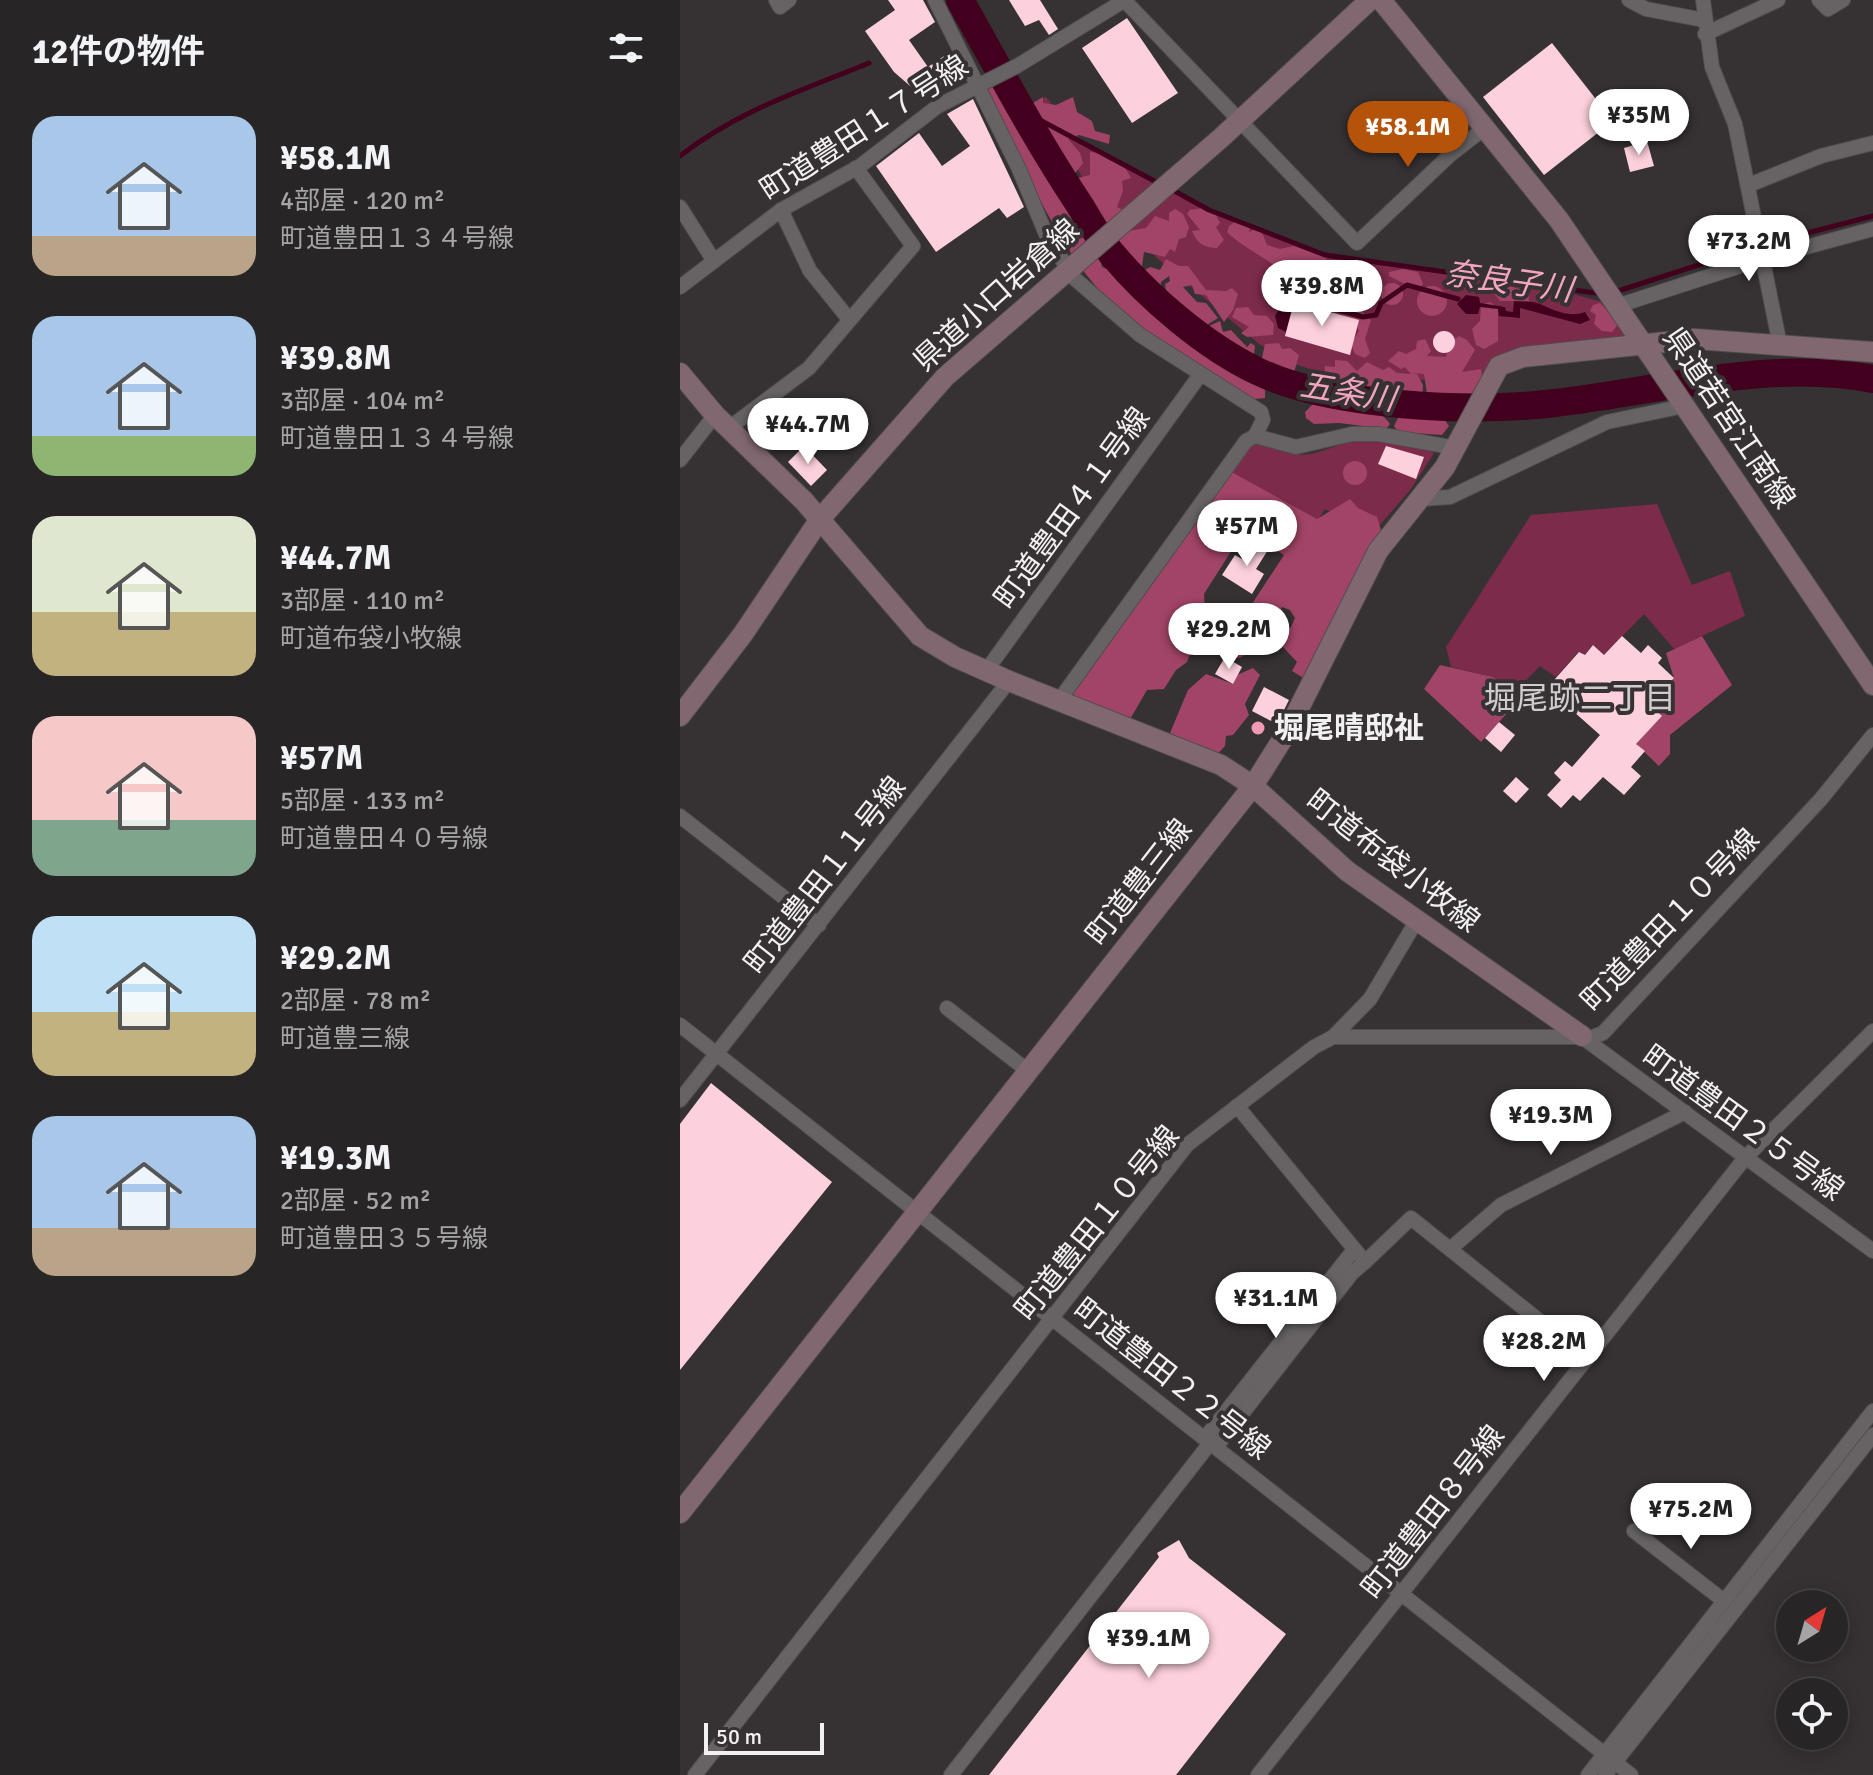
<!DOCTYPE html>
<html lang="ja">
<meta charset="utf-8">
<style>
:root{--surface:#282526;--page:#343132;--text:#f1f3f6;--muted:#a5a5a7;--line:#444243;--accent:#b45309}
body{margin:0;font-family:Signika,"Noto Sans JP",sans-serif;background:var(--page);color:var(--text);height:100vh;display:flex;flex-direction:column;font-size:30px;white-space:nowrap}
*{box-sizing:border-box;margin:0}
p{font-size:26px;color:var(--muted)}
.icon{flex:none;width:44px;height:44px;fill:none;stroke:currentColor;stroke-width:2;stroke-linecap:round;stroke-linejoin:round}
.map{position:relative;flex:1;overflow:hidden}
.details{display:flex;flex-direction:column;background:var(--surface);width:680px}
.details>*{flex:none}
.needle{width:52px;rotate:37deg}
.controls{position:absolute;left:1096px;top:1590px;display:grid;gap:16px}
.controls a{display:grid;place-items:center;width:72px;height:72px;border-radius:50%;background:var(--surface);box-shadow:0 4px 20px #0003,0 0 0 2px var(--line);font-size:40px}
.scale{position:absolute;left:24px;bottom:20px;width:120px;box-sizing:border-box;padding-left:8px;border:4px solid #f3f0f1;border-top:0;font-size:22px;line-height:28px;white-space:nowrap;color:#f3f0f1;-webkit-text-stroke:6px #363133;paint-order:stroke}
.price{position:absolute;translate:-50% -68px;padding:0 18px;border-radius:28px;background:#fff;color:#222;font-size:26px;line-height:52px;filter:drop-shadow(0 2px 4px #0008)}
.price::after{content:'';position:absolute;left:50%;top:48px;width:24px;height:18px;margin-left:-12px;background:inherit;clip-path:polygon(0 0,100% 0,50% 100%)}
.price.selected{background:var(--accent);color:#fff}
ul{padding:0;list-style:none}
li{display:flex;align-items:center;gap:24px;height:200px;padding:0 32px}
li span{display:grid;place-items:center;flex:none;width:224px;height:160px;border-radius:24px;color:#555}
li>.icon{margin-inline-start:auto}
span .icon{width:96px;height:96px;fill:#fffc;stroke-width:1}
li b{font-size:34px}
h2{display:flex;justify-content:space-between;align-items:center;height:96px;padding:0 32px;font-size:34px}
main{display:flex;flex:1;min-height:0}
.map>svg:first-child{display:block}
.green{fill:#7d2b4b}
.forest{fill:#a24467}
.water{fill:#42001e}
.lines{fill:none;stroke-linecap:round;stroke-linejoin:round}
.stream{stroke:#42001e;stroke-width:5}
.river{stroke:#42001e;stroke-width:28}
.building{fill:#fcd0dc}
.street-casing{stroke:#504d4e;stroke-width:16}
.secondary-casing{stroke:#504d4e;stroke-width:22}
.street{stroke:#676364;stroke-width:14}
.secondary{stroke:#816870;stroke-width:20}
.poi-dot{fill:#f09ab5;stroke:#363133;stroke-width:3}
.labels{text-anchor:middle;stroke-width:8;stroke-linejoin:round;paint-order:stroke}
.street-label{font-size:30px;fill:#f3f0f1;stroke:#363133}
.poi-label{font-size:30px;font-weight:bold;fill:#f3f0f1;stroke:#363133;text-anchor:start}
.water-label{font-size:32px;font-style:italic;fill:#f2a5bd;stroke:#363133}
.neighbourhood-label{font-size:32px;fill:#d1cbcd;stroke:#363133}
</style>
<main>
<section class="details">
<h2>12件の物件<svg class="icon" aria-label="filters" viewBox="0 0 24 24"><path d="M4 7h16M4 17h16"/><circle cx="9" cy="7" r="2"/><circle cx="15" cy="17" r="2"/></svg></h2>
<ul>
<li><span style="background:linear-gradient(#a9c7e8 75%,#b9a48a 0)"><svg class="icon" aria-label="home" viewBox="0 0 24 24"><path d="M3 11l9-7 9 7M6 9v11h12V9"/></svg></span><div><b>¥58.1M</b><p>4部屋 · 120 m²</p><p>町道豊田１３４号線</p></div></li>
<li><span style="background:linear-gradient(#a9c7e8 75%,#8fb573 0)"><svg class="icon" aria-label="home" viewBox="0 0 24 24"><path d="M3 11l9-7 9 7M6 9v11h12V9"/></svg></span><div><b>¥39.8M</b><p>3部屋 · 104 m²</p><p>町道豊田１３４号線</p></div></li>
<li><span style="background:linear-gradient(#dfe7d0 60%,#c2b280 0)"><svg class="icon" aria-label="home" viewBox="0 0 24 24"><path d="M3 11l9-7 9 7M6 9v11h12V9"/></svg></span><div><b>¥44.7M</b><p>3部屋 · 110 m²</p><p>町道布袋小牧線</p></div></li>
<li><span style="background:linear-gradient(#f6c9c9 65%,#7fa58c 0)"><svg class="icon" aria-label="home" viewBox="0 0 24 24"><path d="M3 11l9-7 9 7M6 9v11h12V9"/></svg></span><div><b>¥57M</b><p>5部屋 · 133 m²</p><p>町道豊田４０号線</p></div></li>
<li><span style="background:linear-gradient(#bfe0f5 60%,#c2b280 0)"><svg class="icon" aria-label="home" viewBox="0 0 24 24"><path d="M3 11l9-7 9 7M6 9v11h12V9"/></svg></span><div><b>¥29.2M</b><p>2部屋 · 78 m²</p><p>町道豊三線</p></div></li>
<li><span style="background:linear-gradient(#a9c7e8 70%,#b9a48a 0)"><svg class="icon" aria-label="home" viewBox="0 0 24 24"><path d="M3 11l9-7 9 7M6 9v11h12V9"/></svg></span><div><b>¥19.3M</b><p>2部屋 · 52 m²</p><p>町道豊田３５号線</p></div></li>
</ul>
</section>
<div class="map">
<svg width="1193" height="1775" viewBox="0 0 1193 1775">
<rect width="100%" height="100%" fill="#363133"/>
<g class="green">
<path d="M366,97L403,143L529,210L645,255L860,285L937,306L962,343L843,357L811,378L762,381L656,377L611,363L579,344L477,258L405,182L358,101Z"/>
<path d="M675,440H725L754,453L731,489L692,534L645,509L636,523L547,478L569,447L577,444L616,455L632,454Z"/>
<path d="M977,504L1012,585L1050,571L1065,616L994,649L964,614L924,655L913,645L905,655L898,652L876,677L860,666L834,693L813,677L771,667L766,647L851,515Z"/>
</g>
<g class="forest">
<path d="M313,84H325L330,97L343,107L348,130L372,157L376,179L398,215L399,229L415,240L422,267L446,277L444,284L477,303L483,314L489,313L527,352L535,351L540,361C552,360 558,366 563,377L568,373L585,381V398L564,400C527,375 488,352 454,324C381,265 347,171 307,89Z"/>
<path d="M363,97V103L376,105L393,97L397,112L412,121L415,131L430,135L429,144L399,135L388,139L400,153L403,163L393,176L381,169L364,143L366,138L355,130L348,106Z"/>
<path d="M410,152C428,153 443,160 451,178L442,181L443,191L437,207L449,213L428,237C408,221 393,207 394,179L410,175Z"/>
<path d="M522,208L536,215L540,223L536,227L544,240L537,248C524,248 517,243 512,231L520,230L507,214L510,210Z"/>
<path d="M495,209L503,214L509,227L506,237L499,239L495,252L490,249L485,257L464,252L462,266L456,271L440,260L432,245L442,232L466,228L475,216L489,221V213Z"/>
<path d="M559,219L571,224L569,232L580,227L587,245L600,249L614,246L646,257L647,263L664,269L667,289L656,294H640L632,304L619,301L613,292L622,282L632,278L626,268L612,263L598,268C581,255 561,246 547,232L549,226Z"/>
<path d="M486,259L499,266H508L526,290L546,291L552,288L558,294L553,310L544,322L526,295L515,294L512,285L503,287L517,302L526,303L538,318L520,329L481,296L486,292L485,284L490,281L489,276L481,282L480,292L468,294L463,289L461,272L470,267L480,270Z"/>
<path d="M723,269L738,272L743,284L739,291L709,276V272Z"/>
<circle cx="712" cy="294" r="11"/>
<path d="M820,283L848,292L849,301H820L812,290Z"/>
<circle cx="752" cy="301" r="15"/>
<path d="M673,302L691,320L685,339L690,353L685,358L675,354L671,344L679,331L675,322L657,311L659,303Z"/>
<path d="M810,302L818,308V341L804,349L796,345L792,329L800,321L801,305Z"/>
<path d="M920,303L939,323L932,332L922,331L914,324L916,315L910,311L913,305Z"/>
<path d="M568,307L574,315L587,316L594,324L593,335L567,337L561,333L569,327L552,317L556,308Z"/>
<path d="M540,321L543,332L551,330L567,347L571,343L575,346L574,354L570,357L572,362H581L585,344L599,343L602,349L610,348L619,355L613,376C600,376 585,377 574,372L571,364L561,365L537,334L530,337L527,327Z"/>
<path d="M779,336L787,340L795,350L782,372L801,369L803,384L794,395L784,401L772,396L758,402L748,400L744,374L732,373L737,374L743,385L742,397L734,398L724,391C711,395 681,398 671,387L658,390L644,378L645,366L655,367V360L667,361L677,371L687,362L703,370L709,367L717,373L731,374L725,367L721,369L708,361L719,351L726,354L736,349L737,341L745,339L751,351L747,356L766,357L769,343Z"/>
<path d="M635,402L672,410L679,406C690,408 704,414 710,424L706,429L659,423L634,424L626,418L625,412Z"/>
<path d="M753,411L762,416L769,426L762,435L718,432L714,426L718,418L734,414L741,418Z"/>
<circle cx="675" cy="473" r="12"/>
<path d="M546,469L637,519L670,499L678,508L697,517L701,530L698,551L632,683L612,671L617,662L602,646L615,618L610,610L602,607L585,641L568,626V610L604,555L564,531L524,594L525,614L507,662L496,670L484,689L467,690L445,728L378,702Z"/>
<path d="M546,623L566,635L570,651L560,658L548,656L537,648L541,625Z"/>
<path d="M1022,636L1052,685L990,735V754L979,766L956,744L981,716L970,705L994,678L986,653Z"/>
<path d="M760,665L813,677L834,693L828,712L801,742L744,689Z"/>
<path d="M573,668L580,675L565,704L569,715L553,735L546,736L545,746L531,761L485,745L508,690L526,674L553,684L557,675Z"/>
</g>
<g class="water">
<path d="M786,295L799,297L800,303L825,307L826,311L833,312L834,301C842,302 853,301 860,304C874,310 888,318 905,312L910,320L900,324L840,308V318L819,316L818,309L800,307L798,314H786L777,304Z"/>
<path d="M606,298H616L606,332L598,328L595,316Z"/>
</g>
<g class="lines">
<g class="stream">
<path d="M343,111L480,184"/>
<path d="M0,156C59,110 121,91 189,63"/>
<path d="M489,188L529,210L645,255L922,294"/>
<path d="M935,292L1077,246L1193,216"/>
<path d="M616,298L683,317L696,315L701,303L727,285L778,299"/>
</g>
<path class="river" d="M280,0C319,69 355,138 399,204C409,220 419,239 432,254C469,298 525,346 577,371C651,407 793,413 875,403C980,391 1087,359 1193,379"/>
</g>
<g class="building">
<path d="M208,0H243L255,22L229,40L248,67L270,52L281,74L245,99L214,72L185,31L215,10Z"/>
<path d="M329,0H360L378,29L369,35L359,20L345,26Z"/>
<path d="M447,18L498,93L452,123L402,48Z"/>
<path d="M872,43L933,121L864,175L803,97Z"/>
<path d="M293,99L344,207L327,218L319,208L256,252L196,166L239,133L262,166L290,146L267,114Z"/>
<path d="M967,141L974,166L950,172L944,148Z"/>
<path d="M614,302L679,320L670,355L605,336Z"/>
<circle cx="764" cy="342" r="11"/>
<path d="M124,446L147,470L131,486L108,462Z"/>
<path d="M706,446L744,457L736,479L698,464Z"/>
<path d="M573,541L588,550L576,569L584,574L572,594L542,575L555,555L562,559Z"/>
<path d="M537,605L551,613L544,626L529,618Z"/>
<path d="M942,636L961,653L968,645L982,658L978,663L994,678L970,705L982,716L956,744L965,751L951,767L961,776L944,795L923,777L900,801L893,795L881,808L867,795L881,780L874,773L885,761L892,767L920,735L867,688L899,652L905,655L913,645L924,655Z"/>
<path d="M545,657L562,667L553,684L535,674Z"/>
<path d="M584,687L609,700L597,724L572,711Z"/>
<path d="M819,722L835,735L821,752L805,738Z"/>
<path d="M836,777L849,789L836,803L823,791Z"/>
<path d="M31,1083L152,1182L0,1370V1124Z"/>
<path d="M499,1540L509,1558L606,1634L496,1775H309L479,1557L477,1553Z"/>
</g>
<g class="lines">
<defs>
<g id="street">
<path d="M96,0L100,7L109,0"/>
<path d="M255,0L339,169L368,239L395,279L460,335L581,412L583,420L575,436L616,447L672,434H698L776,448"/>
<path d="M444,0L677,243L770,155L806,127"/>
<path d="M949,0L966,9L1024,20"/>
<path d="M1023,0L1032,67L1055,124L1100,345"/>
<path d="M1139,0L1148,9L1163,0"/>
<path d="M1025,34L1098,0"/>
<path d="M1069,185L1141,156L1193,143"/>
<path d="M0,207L34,261"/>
<path d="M101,210L130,271L168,318"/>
<path d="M0,287L101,210L180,166L258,106L337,66L445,0"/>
<path d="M937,306L1082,259L1193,229"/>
<path d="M49,428L129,368L233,246L176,168"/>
<path d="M0,460L35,415"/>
<path d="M741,499L770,497L927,422L1004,406"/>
<path d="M306,671L520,375"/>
<path d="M378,702L566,441L575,436"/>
<path d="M0,816L139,925"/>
<path d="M267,1008L348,1071"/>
<path d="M0,1025L951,1775"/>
<path d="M653,1037L690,999L737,920"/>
<path d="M902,1037L1193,1251"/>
<path d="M0,1100L329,681"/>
<path d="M557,1106L685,1262L731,1218L907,1359"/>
<path d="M770,1249L821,1205L1005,1112"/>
<path d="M525,1438L673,1251"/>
<path d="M536,1447L672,1273L685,1262"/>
<path d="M954,1531L1044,1601"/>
<path d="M15,1775L507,1145L634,1047L653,1037H913L923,1033L1141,799L1193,735"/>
<path d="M271,1775L531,1442"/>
<path d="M578,1775L1065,1158L1193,1031"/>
<path d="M908,1775L1193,1411"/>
<path d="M925,1775L1193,1435"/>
</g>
<g id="secondary">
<path d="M701,0L879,220L1193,685"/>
<path d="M0,373L35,415L124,501L240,636L275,657L329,681L541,765L573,786L667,871L902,1036"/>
<path d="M0,716L63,634L140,519L265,377L541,138L690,0"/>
<path d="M0,1513L573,786L607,732L698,551L765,467L819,366L843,357L1015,339L1193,352"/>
</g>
</defs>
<use href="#street" class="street-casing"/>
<use href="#secondary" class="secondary-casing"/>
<use href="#street" class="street"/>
<use href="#secondary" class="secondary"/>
</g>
<circle class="poi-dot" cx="578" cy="728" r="8"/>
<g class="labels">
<g class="street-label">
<text transform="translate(184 128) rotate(-33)" y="10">町道豊田１７号線</text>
<text transform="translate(316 295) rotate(-42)" y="10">県道小口岩倉線</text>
<text transform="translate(1049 418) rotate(56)" y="10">県道若宮江南線</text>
<text transform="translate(392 508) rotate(-54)" y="10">町道豊田４１号線</text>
<text transform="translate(713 861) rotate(38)" y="10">町道布袋小牧線</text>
<text transform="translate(145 875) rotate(-52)" y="10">町道豊田１１号線</text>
<text transform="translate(459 882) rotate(-52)" y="10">町道豊三線</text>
<text transform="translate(990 920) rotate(-46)" y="10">町道豊田１０号線</text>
<text transform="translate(1063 1123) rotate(36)" y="10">町道豊田２５号線</text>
<text transform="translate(417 1223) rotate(-51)" y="10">町道豊田１０号線</text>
<text transform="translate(492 1379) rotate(38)" y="10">町道豊田２２号線</text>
<text transform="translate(753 1512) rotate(-52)" y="10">町道豊田８号線</text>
</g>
<g class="poi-label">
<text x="594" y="738">堀尾晴邸祉</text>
</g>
<g class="water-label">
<text transform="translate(829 281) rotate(8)" y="11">奈良子川</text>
<text transform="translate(668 392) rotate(9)" y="11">五条川</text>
</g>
<g class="neighbourhood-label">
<text x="900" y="709">堀尾跡二丁目</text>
</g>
</g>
</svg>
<div class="controls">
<a><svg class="needle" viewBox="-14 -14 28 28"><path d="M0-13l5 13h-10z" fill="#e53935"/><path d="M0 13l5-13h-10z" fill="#a5a5a7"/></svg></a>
<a><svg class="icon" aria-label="locate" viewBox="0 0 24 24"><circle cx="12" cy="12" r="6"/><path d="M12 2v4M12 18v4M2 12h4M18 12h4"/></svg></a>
</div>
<div class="scale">50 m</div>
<b class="price" style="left:959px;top:157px">¥35M</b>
<b class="price selected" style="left:728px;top:169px">¥58.1M</b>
<b class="price" style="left:1069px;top:283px">¥73.2M</b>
<b class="price" style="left:642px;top:328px">¥39.8M</b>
<b class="price" style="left:128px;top:466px">¥44.7M</b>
<b class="price" style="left:567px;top:568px">¥57M</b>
<b class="price" style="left:549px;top:671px">¥29.2M</b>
<b class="price" style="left:871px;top:1157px">¥19.3M</b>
<b class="price" style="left:596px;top:1340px">¥31.1M</b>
<b class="price" style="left:864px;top:1383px">¥28.2M</b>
<b class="price" style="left:1011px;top:1551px">¥75.2M</b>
<b class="price" style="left:469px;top:1680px">¥39.1M</b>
</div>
</main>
